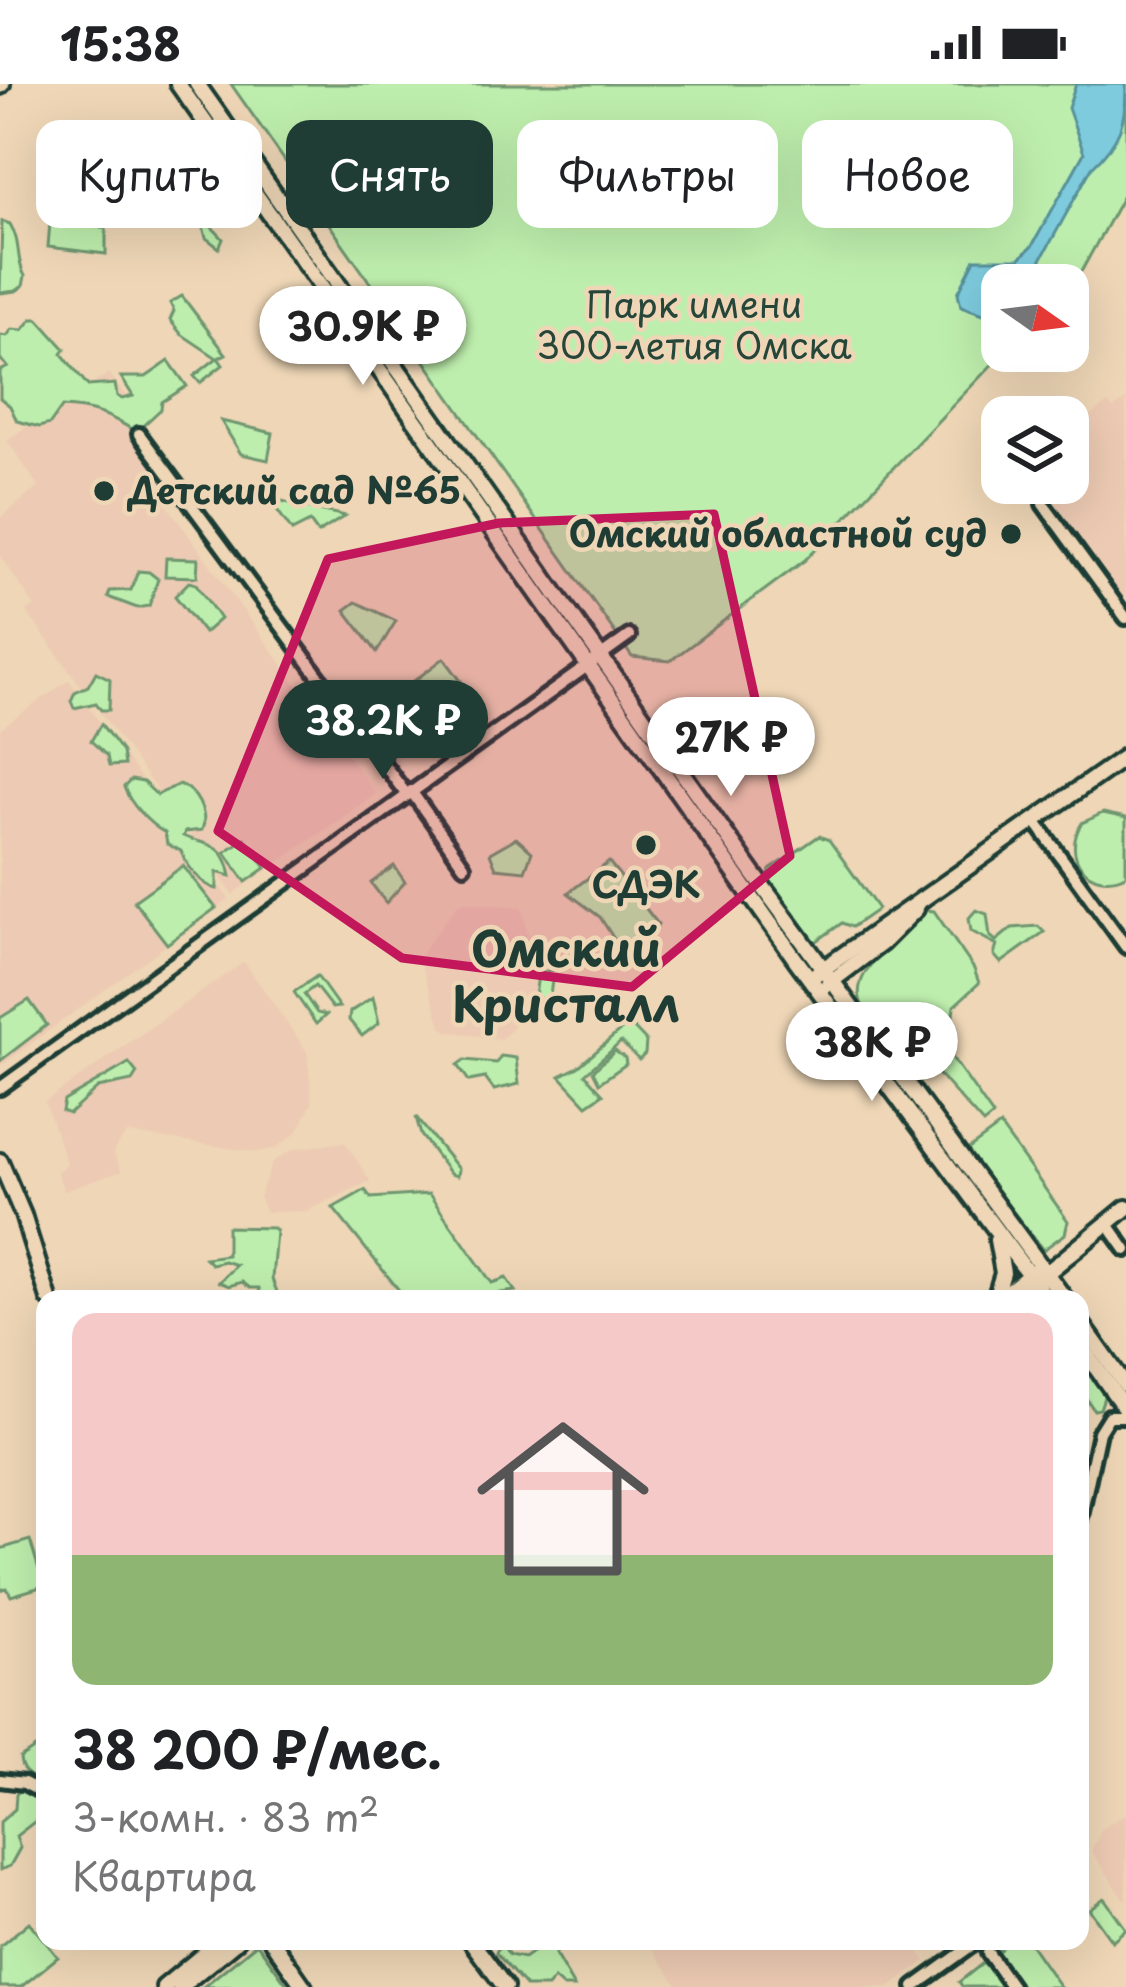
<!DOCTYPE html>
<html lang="ru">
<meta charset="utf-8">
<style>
:root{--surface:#fff;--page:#f2f2f2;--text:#202124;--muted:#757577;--accent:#1f3d34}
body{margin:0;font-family:"Playpen Sans",sans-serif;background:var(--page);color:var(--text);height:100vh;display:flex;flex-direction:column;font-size:45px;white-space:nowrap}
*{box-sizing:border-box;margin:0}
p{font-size:39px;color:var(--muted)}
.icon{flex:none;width:66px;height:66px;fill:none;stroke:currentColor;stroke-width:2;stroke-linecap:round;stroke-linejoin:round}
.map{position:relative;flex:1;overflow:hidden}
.side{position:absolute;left:36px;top:1206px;width:1053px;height:660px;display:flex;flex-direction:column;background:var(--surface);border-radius:24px;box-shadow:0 12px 48px #0002}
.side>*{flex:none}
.guide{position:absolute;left:36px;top:36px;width:1056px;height:108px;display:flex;gap:24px}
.needle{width:78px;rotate:104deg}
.controls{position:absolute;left:981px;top:180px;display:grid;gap:24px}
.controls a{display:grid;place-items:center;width:108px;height:108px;border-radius:24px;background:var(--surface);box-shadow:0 12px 48px #0002;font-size:60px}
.price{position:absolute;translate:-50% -102px;padding:0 27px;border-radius:42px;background:#fff;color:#222;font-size:39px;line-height:78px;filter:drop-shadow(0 3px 6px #0008)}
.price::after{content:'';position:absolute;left:50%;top:72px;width:36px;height:27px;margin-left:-18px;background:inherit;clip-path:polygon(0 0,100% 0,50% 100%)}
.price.selected{background:var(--accent);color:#fff}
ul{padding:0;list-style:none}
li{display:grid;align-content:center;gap:24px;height:636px;padding:0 36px}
li span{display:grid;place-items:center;height:372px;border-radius:24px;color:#555}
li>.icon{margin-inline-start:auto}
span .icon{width:216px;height:216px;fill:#fffc;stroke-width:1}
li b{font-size:51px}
.pill{padding:0 42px;border-radius:24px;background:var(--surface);box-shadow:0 12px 48px #0002;font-size:42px;line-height:108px}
.pill.selected{background:var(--accent);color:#fff}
.status{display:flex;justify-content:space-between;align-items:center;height:84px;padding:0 60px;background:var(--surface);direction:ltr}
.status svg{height:33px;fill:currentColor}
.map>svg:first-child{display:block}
.built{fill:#edcab3}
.green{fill:#beeead;stroke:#6e9670;stroke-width:3}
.water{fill:#7ecbde;stroke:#58929a;stroke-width:3}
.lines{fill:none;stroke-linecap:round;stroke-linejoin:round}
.street-casing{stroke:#1f3d34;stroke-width:20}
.secondary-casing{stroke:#1f3d34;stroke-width:22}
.street{stroke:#eed6b6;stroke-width:10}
.secondary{stroke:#eed6b6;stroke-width:14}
.marked{fill:#c2185b;fill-opacity:0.2;stroke:#c2185b;stroke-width:9;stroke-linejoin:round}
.poi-dot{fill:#1f3d34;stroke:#eed6b6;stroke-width:4.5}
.labels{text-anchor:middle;stroke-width:9;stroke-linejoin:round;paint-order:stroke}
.park-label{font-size:36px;fill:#27463a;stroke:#eed6b6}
.poi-label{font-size:36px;font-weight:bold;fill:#1f3d34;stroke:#eed6b6;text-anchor:start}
.district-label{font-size:48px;font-weight:bold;fill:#1f3d34;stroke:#eed6b6}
</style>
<div class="status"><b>15:38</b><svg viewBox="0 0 49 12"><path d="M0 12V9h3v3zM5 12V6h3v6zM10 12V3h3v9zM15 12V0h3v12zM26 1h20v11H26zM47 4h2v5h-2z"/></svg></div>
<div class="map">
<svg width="1126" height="1903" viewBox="0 0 1126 1903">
<rect width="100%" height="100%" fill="#eed6b6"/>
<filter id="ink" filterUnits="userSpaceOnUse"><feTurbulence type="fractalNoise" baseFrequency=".00833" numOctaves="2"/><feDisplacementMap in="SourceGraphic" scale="24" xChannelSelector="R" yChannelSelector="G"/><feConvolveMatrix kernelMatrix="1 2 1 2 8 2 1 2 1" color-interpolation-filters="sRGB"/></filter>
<g filter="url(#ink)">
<g class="built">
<path d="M109,289L146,341L133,351L177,411L166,420L376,710L233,810L27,528L35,522L0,472V434L39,403L7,356Z"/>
<path d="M1126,316V519L1061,431L1048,399H1068V349L1108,319L1113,325Z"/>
<path d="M69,596L229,815L0,982V645Z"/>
<path d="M465,818L522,823L532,866L541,868L535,913H526L510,947L500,955L448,947L442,943L420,878L422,868L457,821Z"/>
<path d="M244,878L307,968L312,1019L297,1048L276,1064L256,1068L127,1049L113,1067L121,1087L64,1107L57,1088L67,1080L45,1018Z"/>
<path d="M345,1058L370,1097L306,1127L266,1128L259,1113L273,1078L294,1065Z"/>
<path d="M1126,1730V1817L1091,1767L1102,1745Z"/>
<path d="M646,1857H910L926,1877L890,1903H679Z"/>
</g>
<g class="green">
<path d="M231,0H1126V106L1082,186L1067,201H1002L1005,267L805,476L670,577L632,573Z"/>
<path d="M150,62C166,76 169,96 181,112C193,129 210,139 223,155L219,164L206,154L203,142H176L157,122L158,105L151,98L150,81L140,67Z"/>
<path d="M52,113L85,140L106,144V170L48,163Z"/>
<path d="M2,137L10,140C22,160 15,175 25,192L23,202L16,207L0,209Z"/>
<path d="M182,212L226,270L218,274L223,281L200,299L194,292L217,274L181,250L170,236L174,227L170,219Z"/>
<path d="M32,235H38L65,265L62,270L88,302L115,300L117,312L122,315L133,312L121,293H146L169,277L187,302L162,318L161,325L136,348C110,331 92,324 62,323L50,340L39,343L17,337L10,322L0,314V287L8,283L0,275V251L7,252L12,245L23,246Z"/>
<path d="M221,337L273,349L268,376L241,370Z"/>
<path d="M269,414L345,432L318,449L310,438L292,447Z"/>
<path d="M166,474L198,475L197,493L165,492Z"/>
<path d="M138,487L149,488L158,495L149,522L137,524L108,513L110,507L131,506Z"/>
<path d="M189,498L196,500L220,535L204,549L175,512Z"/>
<path d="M356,518L396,537L377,568L345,526Z"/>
<path d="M444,574L461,597L426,624L417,612L411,617L402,606Z"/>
<path d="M96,588L110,595L109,626H101L96,619L74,624L71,617L75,608L88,602Z"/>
<path d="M101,640L122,668L124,681L109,682L107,672L91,657Z"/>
<path d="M131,696L143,698L157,711L179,700C195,705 209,729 202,746L185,748L183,752C206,763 224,755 231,792L217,788V805C202,802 186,781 181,767L167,760L165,749C149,740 130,720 124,703Z"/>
<path d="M1103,729L1126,734V791C1089,808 1060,772 1082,739Z"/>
<path d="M819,752L829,756L878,825L852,843L842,839L810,862L767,802L770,786Z"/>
<path d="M245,754L266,784L246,798L225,768Z"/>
<path d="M516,754L532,768L525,787L496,784L490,769Z"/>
<path d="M609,778L658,840L650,854L626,874L600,833L568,809Z"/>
<path d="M183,782L216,824L167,860L134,817Z"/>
<path d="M394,782L405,798L386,819L371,799Z"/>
<path d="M924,826L934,827L974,885L979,899L954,922L949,967L899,972C868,931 836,911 883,868C897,855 909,838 924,826Z"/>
<path d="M976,826L987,830L990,852L996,857L1012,844L1038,842L1044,848L1001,879L994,871L997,861L971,847L969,834Z"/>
<path d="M541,868H556L554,886L540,889L552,897L549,918L535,913Z"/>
<path d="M317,892L339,923L332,924L315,902L304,910L317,929L326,931L316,940L294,908Z"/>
<path d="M828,905L1029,1174L1026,1176L826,907Z"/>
<path d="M373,913L379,939L362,952L349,936L350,928Z"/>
<path d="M29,916L47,941L0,977V934Z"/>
<path d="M629,939L646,957L645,970L639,976L621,958L585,990L603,1010L587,1021L560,992L578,983Z"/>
<path d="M615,967L625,974L626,980L599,999L593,987Z"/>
<path d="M501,972L516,974L519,1000L494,1006L485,994L469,997L458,981L465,976L496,979Z"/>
<path d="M951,972L993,1032L983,1040L925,975Z"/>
<path d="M129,979L137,989L132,997L98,1004L69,1030L62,1027L64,1017Z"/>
<path d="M416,1033L458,1085L457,1092L450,1090L421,1051Z"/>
<path d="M1000,1042L1068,1137L1065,1150L1043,1166L966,1067Z"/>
<path d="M365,1106L371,1114L429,1110L492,1199L506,1194L515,1207L501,1209L504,1215H406L333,1124Z"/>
<path d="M227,1143L273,1144L276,1147L272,1195L279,1213L261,1215L259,1204H250L242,1198L229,1202L219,1198L236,1181L224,1177L211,1180L205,1174L227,1171Z"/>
<path d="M1080,1278L1105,1310L1100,1325L1094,1326L1080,1305Z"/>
<path d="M30,1456L44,1502L11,1512L7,1504L0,1506V1465Z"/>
<path d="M38,1662L45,1663V1701C33,1692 21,1691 20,1674Z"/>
<path d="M22,1705L36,1712L44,1722L42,1732L16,1752L20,1764L10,1782L0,1786V1738L15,1725L16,1710Z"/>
<path d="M1104,1814L1126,1845L1112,1857L1089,1825Z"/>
<path d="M29,1838L58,1873L21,1903H0V1862Z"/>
<path d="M548,1857H568L555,1870L574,1903H563L554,1895L547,1903H526L496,1869L498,1863H504L509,1871L524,1874Z"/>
<path d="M1003,1857H1028L1060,1903H963L959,1898L1001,1865Z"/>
<path d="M257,1859L288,1902L203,1903Z"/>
</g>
<path class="water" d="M1076,0H1126C1126,38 1120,57 1092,83L1027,201H1002V226L986,231L961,222L958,209L975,175H1019L1032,162L1084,69L1068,24Z"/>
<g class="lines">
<defs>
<g id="street">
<path d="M139,350L406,710"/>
<path d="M1043,420L1126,534"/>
<path d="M411,707L464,782"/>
<path d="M1035,737L1126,863"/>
<path d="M0,1004L629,552"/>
<path d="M1107,1139L1126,1166"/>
<path d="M1080,1436L1099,1348L1109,1332H1126"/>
<path d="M0,1696L24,1699L45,1710"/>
<path d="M988,1869L1012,1903"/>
<path d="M914,1903L978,1857"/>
</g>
<g id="secondary">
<path d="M178,0L796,876L1047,1215"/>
<path d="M197,0L753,789L1065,1215"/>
<path d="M0,2L2,0"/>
<path d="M816,890L1126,672"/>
<path d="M828,900L882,859L916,825"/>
<path d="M0,1077L23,1131L49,1215"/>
<path d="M995,1215L1003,1189L997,1156"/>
<path d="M999,1215L1035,1187"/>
<path d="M1015,1215L1126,1124"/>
<path d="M1080,1237L1126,1302"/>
<path d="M1080,1261L1126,1326"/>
<path d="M272,1857L304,1903"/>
<path d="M471,1857L505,1903"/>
<path d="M164,1903L220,1857"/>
<path d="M180,1903L236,1857"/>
</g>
</defs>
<use href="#street" class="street-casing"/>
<use href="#secondary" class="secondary-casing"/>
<use href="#street" class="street"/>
<use href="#secondary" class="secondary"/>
</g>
</g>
<path class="marked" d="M714,430L790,772L632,903L402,874L218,747L328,475L499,439Z"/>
<g class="poi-dot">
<circle cx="104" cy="407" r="12"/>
<circle cx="1011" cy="450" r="12"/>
<circle cx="646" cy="761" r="12"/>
</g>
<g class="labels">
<g class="park-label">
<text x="694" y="234">Парк имени<tspan x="694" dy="41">300-летия Омска</tspan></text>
</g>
<g class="poi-label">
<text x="128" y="420">Детский сад №65</text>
<text x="987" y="463" text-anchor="end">Омский областной суд</text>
<text x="646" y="814" text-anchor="middle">СДЭК</text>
</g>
<g class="district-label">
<text x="566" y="883">Омский<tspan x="566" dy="55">Кристалл</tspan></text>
</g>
</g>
</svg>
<div class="controls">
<a><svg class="needle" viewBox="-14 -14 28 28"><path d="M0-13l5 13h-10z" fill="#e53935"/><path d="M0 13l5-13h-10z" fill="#757577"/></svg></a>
<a><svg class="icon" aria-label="layers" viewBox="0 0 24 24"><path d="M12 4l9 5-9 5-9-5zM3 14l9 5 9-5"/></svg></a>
</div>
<b class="price" style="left:363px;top:304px">30.9K ₽</b>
<b class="price selected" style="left:383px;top:698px">38.2K ₽</b>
<b class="price" style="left:731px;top:715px">27K ₽</b>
<b class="price" style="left:872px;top:1020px">38K ₽</b>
<div class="guide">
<a class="pill">Купить</a>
<a class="pill selected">Снять</a>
<a class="pill">Фильтры</a>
<a class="pill">Новое</a>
</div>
<section class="side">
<ul>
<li><span style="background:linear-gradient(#f6c9c9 65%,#8fb573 0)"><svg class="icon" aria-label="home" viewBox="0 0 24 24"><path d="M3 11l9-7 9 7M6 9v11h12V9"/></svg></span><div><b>38 200 ₽/мес.</b><p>3-комн. · 83 m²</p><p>Квартира</p></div></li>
</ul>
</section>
</div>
